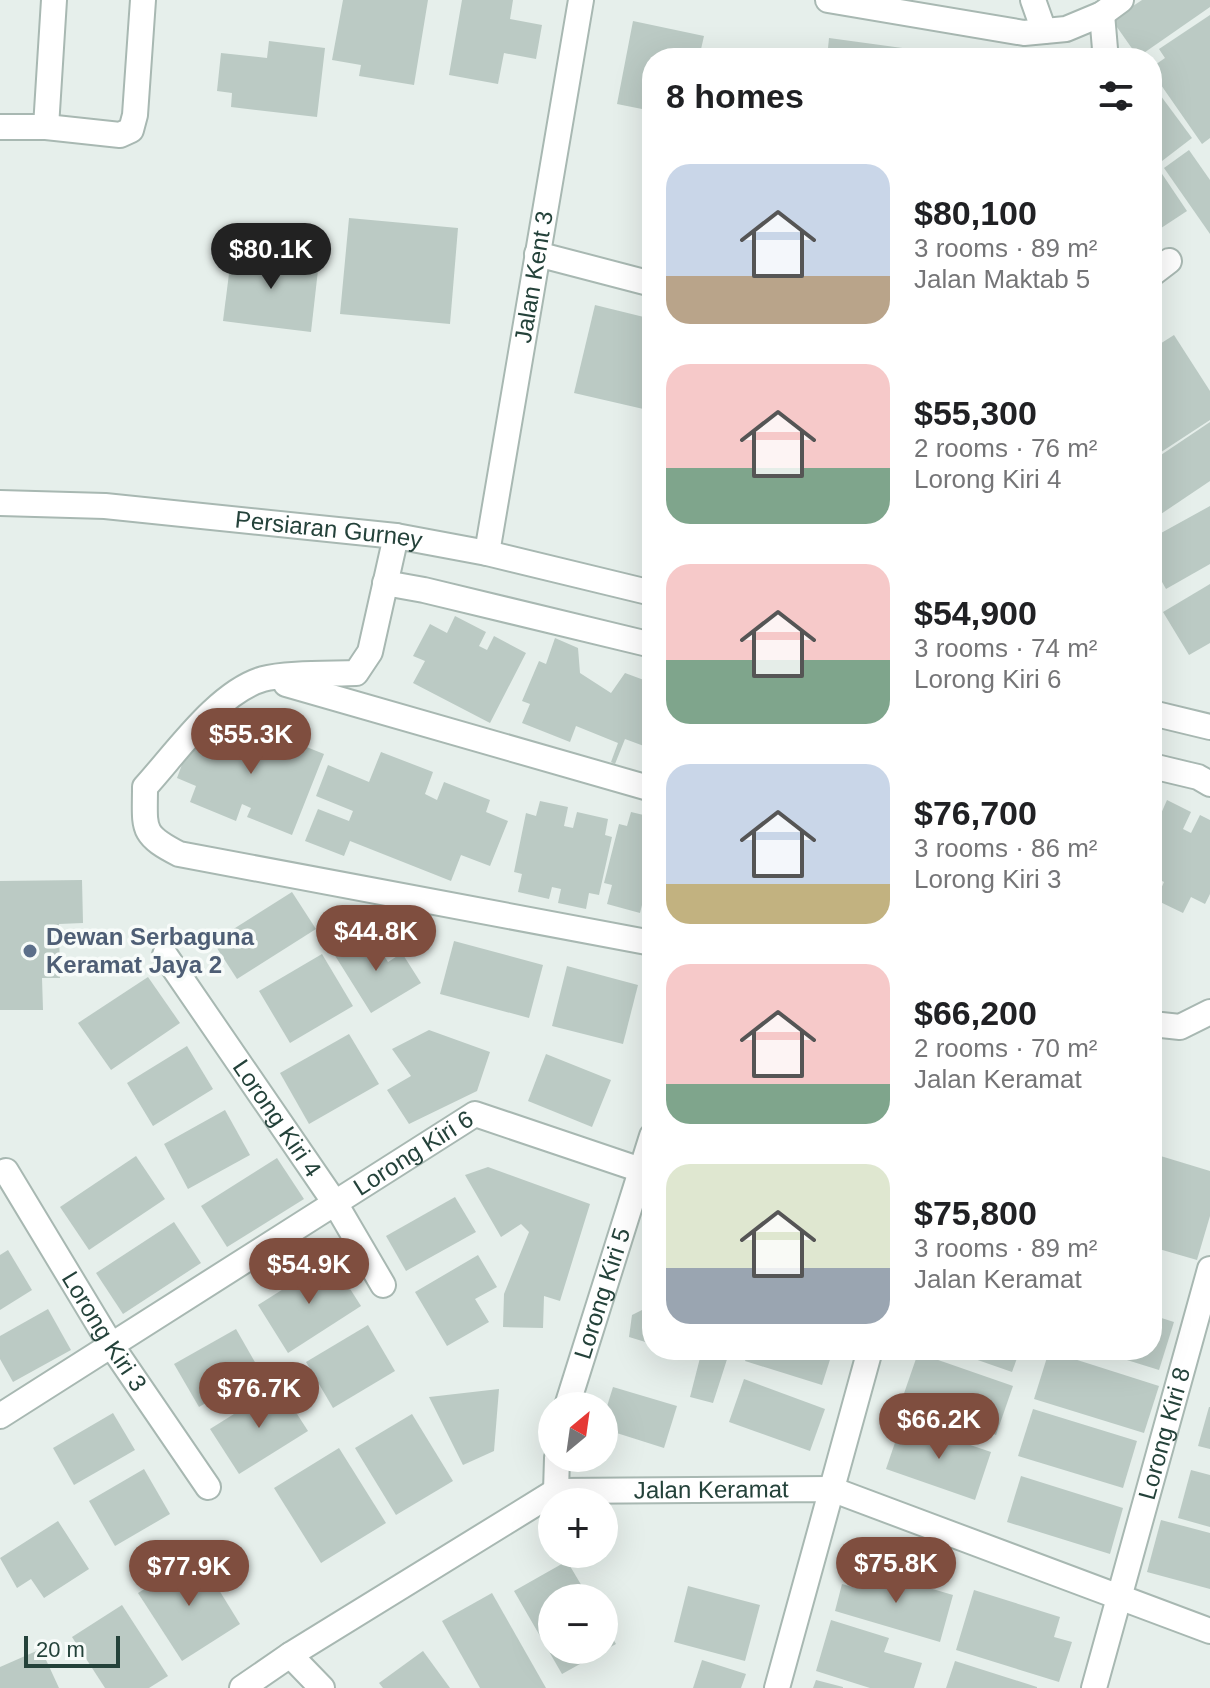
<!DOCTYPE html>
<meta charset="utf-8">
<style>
:root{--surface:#fff;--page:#f6f6f6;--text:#202124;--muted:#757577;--accent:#7f4e3f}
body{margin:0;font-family:Arial,sans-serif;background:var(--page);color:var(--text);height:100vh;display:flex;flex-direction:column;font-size:30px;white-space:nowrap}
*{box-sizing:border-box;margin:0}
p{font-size:26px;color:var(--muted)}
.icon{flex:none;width:44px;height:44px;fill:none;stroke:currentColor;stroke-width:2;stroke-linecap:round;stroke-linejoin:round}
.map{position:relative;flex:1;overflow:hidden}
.details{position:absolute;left:642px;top:48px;width:520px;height:1312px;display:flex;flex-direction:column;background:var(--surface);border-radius:32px;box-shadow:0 8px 32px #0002}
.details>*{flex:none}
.needle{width:52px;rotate:29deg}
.controls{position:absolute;left:538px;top:1392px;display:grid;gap:16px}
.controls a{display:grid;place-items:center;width:80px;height:80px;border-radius:50%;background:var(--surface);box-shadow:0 8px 32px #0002;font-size:40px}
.scale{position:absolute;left:24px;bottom:20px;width:96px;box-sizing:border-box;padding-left:8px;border:4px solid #24423a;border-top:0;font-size:22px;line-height:28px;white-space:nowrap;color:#24423a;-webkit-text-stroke:6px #f7fbf9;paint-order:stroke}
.price{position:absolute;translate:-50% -68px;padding:0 18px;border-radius:28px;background:var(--accent);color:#fff;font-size:26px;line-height:52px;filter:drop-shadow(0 2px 4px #0008)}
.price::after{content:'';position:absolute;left:50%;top:48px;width:24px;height:18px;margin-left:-12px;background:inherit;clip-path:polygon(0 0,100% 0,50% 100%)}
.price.on{background:#222;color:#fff}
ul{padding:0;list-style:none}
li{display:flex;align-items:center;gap:24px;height:200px;padding:0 24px}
li span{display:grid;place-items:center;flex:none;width:224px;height:160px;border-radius:24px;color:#555}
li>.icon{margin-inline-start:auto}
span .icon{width:96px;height:96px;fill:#fffc;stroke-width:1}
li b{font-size:34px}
h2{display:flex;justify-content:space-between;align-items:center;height:96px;padding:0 24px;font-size:34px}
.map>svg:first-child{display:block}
.building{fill:#bbcac4}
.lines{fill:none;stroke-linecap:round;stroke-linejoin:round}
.minor-casing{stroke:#a8b8b2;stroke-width:28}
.minor{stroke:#fff;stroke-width:24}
.service-dot{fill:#5c6f8a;stroke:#f7fbf9;stroke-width:3}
.labels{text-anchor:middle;stroke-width:7;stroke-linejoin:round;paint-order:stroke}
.street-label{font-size:24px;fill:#24423a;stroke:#f7fbf9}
.service-label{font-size:24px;font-weight:bold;fill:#4e5e75;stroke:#f7fbf9;text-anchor:start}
</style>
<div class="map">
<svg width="1210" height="1688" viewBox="0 0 1210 1688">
<rect width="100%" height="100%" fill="#e6efeb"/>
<g class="building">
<path d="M343,0H428L414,85L359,76L361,65L332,60Z"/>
<path d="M462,0H513L510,19L542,25L536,59L504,53L498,84L449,75Z"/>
<path d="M1142,0H1210V7L1138,57L1112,20Z"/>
<path d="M1210,15V138L1202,144L1152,72V67L1165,58L1159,49Z"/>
<path d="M633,21L704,36L699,58H652V111L617,104Z"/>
<path d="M829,38L917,50L916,58H827Z"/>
<path d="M269,41L325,48L317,117L231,107L232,93L217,91L221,53L267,58Z"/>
<path d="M728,50L758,57V58H726Z"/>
<path d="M1152,84L1192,138L1162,161L1152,148Z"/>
<path d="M1189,150L1210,180V234L1164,168Z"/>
<path d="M1152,159L1187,211L1152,234Z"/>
<path d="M349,218L458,228L450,324L340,314Z"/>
<path d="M232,250L319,261L311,332L223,321Z"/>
<path d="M595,305L652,319V411L574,393Z"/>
<path d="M1174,335L1210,391V420L1152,458V349Z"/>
<path d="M1210,422V481L1155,518L1152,515V461Z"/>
<path d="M1210,506V564L1166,589L1152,564V538Z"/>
<path d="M1210,584V643L1189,655L1163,612Z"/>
<path d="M455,616L486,632L479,646L487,650L494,636L526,653L490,723L413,683L425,661L413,656L430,624L447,633Z"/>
<path d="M555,638L578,648L580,673L611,693L625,673L652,683V749L625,739L615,764L611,762L618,743L576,726L570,742L522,723L530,704L522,701L539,661L546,664Z"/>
<path d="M225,717L267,734L260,753L271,757L279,736L324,754L292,835L247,817L251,808L242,804L236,821L190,802L196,786L177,778L190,743L204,748L210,733L217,736Z"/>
<path d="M381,752L433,772L425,794L437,800L444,782L490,800L486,812L508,821L490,866L461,855L451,881L350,841L344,856L305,841L318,809L349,821L353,811L316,796L328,765L369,782Z"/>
<path d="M1167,800L1191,812L1183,829L1191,833L1200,815L1210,820V894L1205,904L1191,897L1183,913L1156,900L1164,882L1152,876V812L1160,816Z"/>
<path d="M540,801L568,807L564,826L573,828L577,812L608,819L605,835L612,837L599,895L589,893L586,909L558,903L561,889L552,887L549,899L518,892L522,874L514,872L526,813L536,816Z"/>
<path d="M631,812L652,817L649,838L652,839V914L645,912L648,898L644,897L640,913L607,904L612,885L604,883L619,824L627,826Z"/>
<path d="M82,880L83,923L59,924L60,978H42L43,1010H0V881Z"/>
<path d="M292,892L316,929L237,979L213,942Z"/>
<path d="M369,932L388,962L402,953L421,983L371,1013L334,954Z"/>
<path d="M454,941L543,965L529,1018L440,994Z"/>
<path d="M322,954L353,1006L290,1043L259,991Z"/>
<path d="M567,966L638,985L623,1044L552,1026Z"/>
<path d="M148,977L180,1023L111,1070L78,1023Z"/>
<path d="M429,1030L490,1052L477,1091L409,1124L387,1090L411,1076L392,1049Z"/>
<path d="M349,1034L379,1084L309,1124L280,1073Z"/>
<path d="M187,1046L213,1089L153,1126L127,1083Z"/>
<path d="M546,1054L611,1080L592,1127L528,1101Z"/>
<path d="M225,1110L250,1155L188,1189L164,1144Z"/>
<path d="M1154,1154L1210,1171V1216L1197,1260L1152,1247Z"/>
<path d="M136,1156L165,1199L89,1250L60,1207Z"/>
<path d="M277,1158L304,1199L227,1247L201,1206Z"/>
<path d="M488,1167L590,1204L560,1301L544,1296L543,1328L503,1327L504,1294L529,1232L521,1224L501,1237L465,1175Z"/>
<path d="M455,1197L476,1232L406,1271L386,1236Z"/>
<path d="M174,1222L201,1263L123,1314L96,1273Z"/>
<path d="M8,1250L32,1290L0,1310V1255Z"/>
<path d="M478,1255L497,1287L475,1299L489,1322L447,1346L415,1292Z"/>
<path d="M331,1259L361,1306L288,1353L258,1305Z"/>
<path d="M652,1305V1344L629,1337L632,1315Z"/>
<path d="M48,1309L71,1350L13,1382L0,1359V1336Z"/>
<path d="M1152,1315L1174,1322L1159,1370L1098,1351L1152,1350Z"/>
<path d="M368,1325L395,1371L333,1408L306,1362Z"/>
<path d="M236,1329L260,1371L199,1407L174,1364Z"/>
<path d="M676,1350H730L713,1403L690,1397L700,1358Z"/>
<path d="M749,1350H833L822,1385L745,1361Z"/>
<path d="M949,1350H1020L1012,1372Z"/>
<path d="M1049,1351L1159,1386L1144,1433L1034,1399Z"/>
<path d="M918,1353L1013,1386L996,1435L901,1402Z"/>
<path d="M744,1379L825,1409L810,1451L729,1422Z"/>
<path d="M279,1386L308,1431L239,1474L210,1429Z"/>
<path d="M613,1387L677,1406L664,1448L604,1429V1416Z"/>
<path d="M499,1389L494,1451L463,1465L429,1397Z"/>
<path d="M1209,1407H1210V1449L1198,1446Z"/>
<path d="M1033,1409L1137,1441L1123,1488L1018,1456Z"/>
<path d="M113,1413L135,1450L74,1485L53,1448Z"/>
<path d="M412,1414L453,1481L396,1515L355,1448Z"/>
<path d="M902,1422L991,1452L975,1500L886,1469Z"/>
<path d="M339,1448L386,1523L321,1563L274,1488Z"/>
<path d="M144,1469L170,1514L115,1546L89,1501Z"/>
<path d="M1191,1470L1210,1475V1527L1178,1518Z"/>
<path d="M1021,1476L1123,1508L1110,1554L1007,1522Z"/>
<path d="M1161,1520L1210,1533V1589L1147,1572Z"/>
<path d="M58,1521L89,1569L44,1598L31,1579L17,1588L0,1558Z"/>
<path d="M198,1556L240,1624L182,1661L138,1593Z"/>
<path d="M567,1561L589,1598H552V1650H604V1624L616,1644L562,1674L514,1591Z"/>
<path d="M861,1568L953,1595L940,1642L835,1611L842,1584L856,1588Z"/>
<path d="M688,1586L760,1605L745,1661L674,1642Z"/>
<path d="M974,1590L1060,1617L1054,1637L1072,1642L1059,1682L956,1650Z"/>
<path d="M492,1593L546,1688H480L442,1621Z"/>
<path d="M122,1605L168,1676L149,1688H105L72,1637Z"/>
<path d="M831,1620L889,1638L884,1652L922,1663L914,1688H870L816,1671Z"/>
<path d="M41,1649L59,1688H0V1667Z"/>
<path d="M423,1651L450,1688H383L379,1683Z"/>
<path d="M702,1660L746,1674L741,1688H693Z"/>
<path d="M955,1661L1037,1687V1688H946Z"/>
<path d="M816,1680L843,1687V1688H813Z"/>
</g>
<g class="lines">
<defs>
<g id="minor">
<path d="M828,0L1024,33L1066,29L1102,14L1121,0"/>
<path d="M1033,0L1044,31"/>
<path d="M1102,58L1105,49L1102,14"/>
<path d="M0,127H46L120,135L131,130L135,115L143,0"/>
<path d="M46,127L54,0"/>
<path d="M537,254L652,284"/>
<path d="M1152,274L1169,261"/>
<path id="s1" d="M0,503L105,506L396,536L487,553L652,593"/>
<path d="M396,536L370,652L356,673C331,674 285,673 263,679C218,692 176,753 145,787C145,829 140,834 179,854L652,943"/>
<path id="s2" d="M487,553L581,0"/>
<path d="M385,583L424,590L652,645"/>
<path d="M286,684L652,789"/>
<path d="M1152,713L1210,727"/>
<path d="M1152,766L1198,777L1210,784"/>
<path id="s3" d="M165,955L335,1203L383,1285"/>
<path d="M1152,1024L1180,1027L1210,1012"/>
<path id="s4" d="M6,1171L111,1345L208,1487"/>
<path id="s5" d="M567,1406L652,1136"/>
<path id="s6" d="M0,1416L475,1114L641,1170"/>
<path d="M556,1491L557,1458"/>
<path d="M290,1655L322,1688"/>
<path id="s7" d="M242,1688L290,1655L556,1491L831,1489L1210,1631"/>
<path d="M777,1688L870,1350"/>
<path id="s8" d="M1094,1688L1210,1269"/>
</g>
</defs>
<use href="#minor" class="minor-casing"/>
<use href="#minor" class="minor"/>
</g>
<circle class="service-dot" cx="30" cy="951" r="8"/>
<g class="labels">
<g class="street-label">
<text dy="8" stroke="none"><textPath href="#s2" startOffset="280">Jalan Kent 3</textPath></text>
<text dy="8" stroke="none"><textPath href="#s1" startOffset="330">Persiaran Gurney</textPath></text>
<text dy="8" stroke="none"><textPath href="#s3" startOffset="198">Lorong Kiri 4</textPath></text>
<text dy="8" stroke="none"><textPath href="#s6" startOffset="490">Lorong Kiri 6</textPath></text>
<text dy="8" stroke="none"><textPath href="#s5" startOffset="118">Lorong Kiri 5</textPath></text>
<text dy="8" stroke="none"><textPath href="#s4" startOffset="188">Lorong Kiri 3</textPath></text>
<text dy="8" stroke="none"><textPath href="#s8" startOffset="264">Lorong Kiri 8</textPath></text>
<text dy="8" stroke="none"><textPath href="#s7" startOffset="526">Jalan Keramat</textPath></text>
</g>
<g class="service-label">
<text x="46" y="945">Dewan Serbaguna<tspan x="46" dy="28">Keramat Jaya 2</tspan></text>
</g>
</g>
</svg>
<div class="controls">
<a><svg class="needle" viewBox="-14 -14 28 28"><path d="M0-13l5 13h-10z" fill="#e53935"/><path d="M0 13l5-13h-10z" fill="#757577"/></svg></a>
<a>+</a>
<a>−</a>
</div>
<div class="scale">20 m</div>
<b class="price on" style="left:271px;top:291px">$80.1K</b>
<b class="price" style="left:251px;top:776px">$55.3K</b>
<b class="price" style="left:376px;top:973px">$44.8K</b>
<b class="price" style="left:309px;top:1306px">$54.9K</b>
<b class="price" style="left:259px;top:1430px">$76.7K</b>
<b class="price" style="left:939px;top:1461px">$66.2K</b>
<b class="price" style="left:896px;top:1605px">$75.8K</b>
<b class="price" style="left:189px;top:1608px">$77.9K</b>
<section class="details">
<h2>8 homes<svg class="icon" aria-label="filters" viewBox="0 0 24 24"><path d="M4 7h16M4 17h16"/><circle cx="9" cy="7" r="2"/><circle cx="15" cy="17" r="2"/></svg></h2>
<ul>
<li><span style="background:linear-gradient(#c9d6e8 70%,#b9a48a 0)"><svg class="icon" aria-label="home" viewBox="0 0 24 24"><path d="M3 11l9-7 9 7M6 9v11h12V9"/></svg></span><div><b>$80,100</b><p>3 rooms · 89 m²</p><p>Jalan Maktab 5</p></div></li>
<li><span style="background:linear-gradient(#f6c9c9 65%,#7fa58c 0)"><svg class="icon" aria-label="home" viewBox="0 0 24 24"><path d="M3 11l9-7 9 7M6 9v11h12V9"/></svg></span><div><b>$55,300</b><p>2 rooms · 76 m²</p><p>Lorong Kiri 4</p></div></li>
<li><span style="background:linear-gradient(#f6c9c9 60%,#7fa58c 0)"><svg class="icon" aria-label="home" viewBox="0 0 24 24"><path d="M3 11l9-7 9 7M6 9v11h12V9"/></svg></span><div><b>$54,900</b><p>3 rooms · 74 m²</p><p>Lorong Kiri 6</p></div></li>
<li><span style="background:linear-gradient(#c9d6e8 75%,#c2b280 0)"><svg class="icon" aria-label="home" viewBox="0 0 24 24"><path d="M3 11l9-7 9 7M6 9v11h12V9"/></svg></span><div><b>$76,700</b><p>3 rooms · 86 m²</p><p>Lorong Kiri 3</p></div></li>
<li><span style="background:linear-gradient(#f6c9c9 75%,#7fa58c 0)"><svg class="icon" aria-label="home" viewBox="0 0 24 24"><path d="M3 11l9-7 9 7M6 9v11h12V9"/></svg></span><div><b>$66,200</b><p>2 rooms · 70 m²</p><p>Jalan Keramat</p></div></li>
<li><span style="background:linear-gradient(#dfe7d0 65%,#9aa5b1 0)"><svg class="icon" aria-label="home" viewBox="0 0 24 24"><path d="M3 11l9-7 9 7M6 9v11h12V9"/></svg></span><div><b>$75,800</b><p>3 rooms · 89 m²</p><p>Jalan Keramat</p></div></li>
</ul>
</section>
</div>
